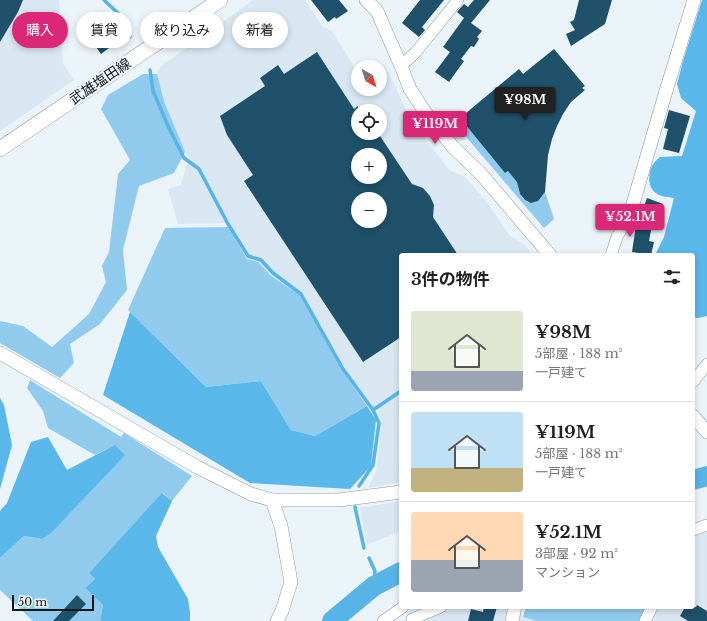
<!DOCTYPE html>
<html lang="ja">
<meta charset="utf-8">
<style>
:root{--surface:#fff;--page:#f6f6f6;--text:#202124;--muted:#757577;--line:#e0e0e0;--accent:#db2777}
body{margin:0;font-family:"Libre Baskerville","Noto Sans JP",serif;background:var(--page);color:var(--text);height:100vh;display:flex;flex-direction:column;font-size:15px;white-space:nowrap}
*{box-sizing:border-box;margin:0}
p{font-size:13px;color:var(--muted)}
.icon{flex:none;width:22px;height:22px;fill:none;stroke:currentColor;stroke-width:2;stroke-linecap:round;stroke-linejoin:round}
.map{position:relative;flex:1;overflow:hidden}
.panel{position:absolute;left:399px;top:253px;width:296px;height:356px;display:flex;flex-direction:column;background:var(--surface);border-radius:4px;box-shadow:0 2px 6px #0003}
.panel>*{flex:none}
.banner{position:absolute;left:12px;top:12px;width:327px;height:36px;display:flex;gap:8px}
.needle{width:26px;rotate:141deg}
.tools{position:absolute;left:351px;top:60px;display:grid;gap:8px}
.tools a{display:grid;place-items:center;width:36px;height:36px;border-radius:50%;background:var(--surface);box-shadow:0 2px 6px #0003;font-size:20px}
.scale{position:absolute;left:12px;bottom:10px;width:82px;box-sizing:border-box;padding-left:4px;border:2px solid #141719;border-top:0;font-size:11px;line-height:14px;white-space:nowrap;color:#141719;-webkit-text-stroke:3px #eaf3f8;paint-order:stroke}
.price{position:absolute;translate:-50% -34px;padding:0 9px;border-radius:4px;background:var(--accent);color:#fff;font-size:13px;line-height:26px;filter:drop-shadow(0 1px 2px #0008)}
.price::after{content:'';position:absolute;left:50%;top:24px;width:12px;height:9px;margin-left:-6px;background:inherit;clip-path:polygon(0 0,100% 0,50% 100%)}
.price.current{background:#222;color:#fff}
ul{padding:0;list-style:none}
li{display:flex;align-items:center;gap:12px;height:100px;padding:0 12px}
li+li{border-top:1px solid var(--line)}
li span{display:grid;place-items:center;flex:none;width:112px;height:80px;border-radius:4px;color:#555}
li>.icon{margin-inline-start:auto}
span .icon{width:48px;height:48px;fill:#fffc;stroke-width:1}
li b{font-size:17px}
h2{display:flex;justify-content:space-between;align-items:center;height:48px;padding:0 12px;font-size:17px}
.chip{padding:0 14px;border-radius:18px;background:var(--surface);box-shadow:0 2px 6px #0003;font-size:14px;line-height:36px}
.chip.current{background:var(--accent);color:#fff}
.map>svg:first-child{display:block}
.built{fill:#d8e7f1;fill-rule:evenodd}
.green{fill:#90cbee}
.forest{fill:#5ab7ea}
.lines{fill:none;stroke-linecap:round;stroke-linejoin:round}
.stream{stroke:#57b4e7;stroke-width:3.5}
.river{stroke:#57b4e7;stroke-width:20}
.building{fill:#1f516b;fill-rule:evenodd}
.minor-casing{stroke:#90979c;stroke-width:12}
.tertiary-casing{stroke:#90979c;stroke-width:14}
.secondary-casing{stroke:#90979c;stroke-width:16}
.minor{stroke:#fff;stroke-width:11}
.tertiary{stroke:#fff;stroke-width:13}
.secondary{stroke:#fff;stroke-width:15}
.labels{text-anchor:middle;stroke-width:4;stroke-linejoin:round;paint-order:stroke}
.street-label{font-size:14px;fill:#141719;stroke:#eaf3f8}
</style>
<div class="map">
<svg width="707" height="621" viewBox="0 0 707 621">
<rect width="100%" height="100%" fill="#eaf3f8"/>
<g class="built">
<path d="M0,0H59L63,64L74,80L0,131Z"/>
<path d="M253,0H305L323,27L332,31L358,73V89H380V68L385,66L411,120L449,170L465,177L489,205L509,235L525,245L532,255H401V482L368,488L377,469L381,423L378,409L367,406L342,370L300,295L271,276L258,262L247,259L226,223L178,224L168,189L181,185L189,157L185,152L164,101L157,74L161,66L191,45ZM358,111H380V133H358ZM358,155H380V177H358ZM358,199H380V221H358Z"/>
<path d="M401,501V531L367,545L360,508Z"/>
<path d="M707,531V621H650L656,607H693V537Z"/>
<path d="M430,607H513L523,617L537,621H403L411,616Z"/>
</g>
<g class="green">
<path d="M143,74H157L164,101L185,152L174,173L139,186L123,250L127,290L100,324L70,344L74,363L60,378L0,343V321L23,326L52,347L89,314L106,282L102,266L109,252L118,174L130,160L101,109L108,95Z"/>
<path d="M455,112L505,173L508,171C511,174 515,177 517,181C519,185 518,190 520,194C528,208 538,203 545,192L554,219L544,228L449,117Z"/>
<path d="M228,227L247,259L258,262L271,276L300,295L342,370L367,406L315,436L291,430L261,381L206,387L128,310L165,228Z"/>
<path d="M30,380L121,437L124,433L192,476L172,501L163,493L89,573L95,579L85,588L103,605L100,621H33L0,590V558L24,536L42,539L115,445L95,455L48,428L43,411L27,388Z"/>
<path d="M526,607H646L639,621H537L523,617Z"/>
</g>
<g class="forest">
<path d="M702,0H707V316L698,318H693V255H655L664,237L674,198C669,197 660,197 656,193C647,187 648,173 653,164C655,162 657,159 660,157L682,156L696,111L681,98L677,84L683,61Z"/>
<path d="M130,312L206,387L261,381L291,430L315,436L367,406L376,420L371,466L350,489L250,483L103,395Z"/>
<path d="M0,398L4,405L12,445L0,489Z"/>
<path d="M48,437L67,470L115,445L125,455L51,533L42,539L24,536L0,558V511L7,503L31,442Z"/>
<path d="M162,493L172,501L156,536L158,547L188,599L190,612V621H100L103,605L85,588L95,579L89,573Z"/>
</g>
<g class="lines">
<g class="stream">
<path d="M104,0L121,16L130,37"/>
<path d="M150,70L153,91L168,126L184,158L199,169L228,224L248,256L261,260L273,273L301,294L343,369L373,410L379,423L373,465L359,486"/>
<path d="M373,410L401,391"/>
<path d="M355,507L364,548"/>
<path d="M369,558L375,571L374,586"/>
</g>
<g class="river">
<path d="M693,480L707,476"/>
<path d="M332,621L374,586L401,572"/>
</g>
</g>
<g class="building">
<path d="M0,0H23L18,12L0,42Z"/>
<path d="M311,0H339L348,11L336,19L335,17L328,22Z"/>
<path d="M420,0H444L422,27L425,30L419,37L402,23Z"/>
<path d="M474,0H490L471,23L482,31L477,37L479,39L474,47L471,46L461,59L464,61L449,82L435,72L450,52L443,47L464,18L457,12L464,4L468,7Z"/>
<path d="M579,0H612L605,24L571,46L566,34L575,30L570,22L574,20Z"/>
<path d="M100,13L114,33L121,29L126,40L114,46L113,45L101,54L82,27Z"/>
<path d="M554,49L585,86L582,88L585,90L571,102L563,114L557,126L552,139L548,155L545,192L538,201L531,203L525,200L520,194L517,182L508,171L505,173L460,118L519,69L523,74Z"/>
<path d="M317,52L354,109L358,106V133H378L412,184L423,188L430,196L434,205L433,217L458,255H401V337L363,362L244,181L253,175L227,135L220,116L265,86L260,78L278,65L284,74ZM358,155H380V177H358ZM358,199H380V221H358Z"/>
<path d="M669,110L690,116L679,153L663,149L668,129L664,128Z"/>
<path d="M647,198L663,204L657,221L653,220L649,241L654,242L651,255L632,252L636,225L637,226Z"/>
<path d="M77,595L86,604L69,621H53Z"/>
<path d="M697,605L707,611V621H688L680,616L685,607H696Z"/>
<path d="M484,607H497L493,621H468L471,609L483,612Z"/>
</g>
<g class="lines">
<defs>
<g id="minor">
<path d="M401,66L416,52L458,0"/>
<path d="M611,255L617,237L630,214"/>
<path d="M693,382L707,364"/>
<path d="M693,530L707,525"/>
<path d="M383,621L403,607"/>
<path d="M412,621V619L441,607"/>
<path d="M645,621L652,607"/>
</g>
<g id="tertiary">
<path d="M366,0L377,11L401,66L410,89L425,112L453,147L481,174L550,255"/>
<path d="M630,214L666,91L694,0"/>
<path d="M0,353L197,467L251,494L272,500L281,526L291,582L282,611L277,621"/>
<path d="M693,416L707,432"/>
<path d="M272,500H339L401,492"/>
<path d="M512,621L515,607"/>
</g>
<path id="secondary" d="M0,149L220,0"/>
</defs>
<use href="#minor" class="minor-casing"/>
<use href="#tertiary" class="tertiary-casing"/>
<use href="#secondary" class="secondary-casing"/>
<use href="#minor" class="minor"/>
<use href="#tertiary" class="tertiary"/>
<use href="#secondary" class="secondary"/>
</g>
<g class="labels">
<g class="street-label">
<text transform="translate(100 81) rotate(-34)" y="5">武雄塩田線</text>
</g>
</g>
</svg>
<div class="tools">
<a><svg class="needle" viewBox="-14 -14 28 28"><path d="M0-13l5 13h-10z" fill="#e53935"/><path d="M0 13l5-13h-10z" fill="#757577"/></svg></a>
<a><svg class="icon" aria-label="locate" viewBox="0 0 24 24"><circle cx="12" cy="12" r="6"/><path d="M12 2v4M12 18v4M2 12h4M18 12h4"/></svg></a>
<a>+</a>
<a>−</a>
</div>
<div class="scale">50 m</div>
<b class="price current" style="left:525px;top:121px">¥98M</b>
<b class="price" style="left:435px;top:145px">¥119M</b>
<b class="price" style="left:630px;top:238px">¥52.1M</b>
<div class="banner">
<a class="chip current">購入</a>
<a class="chip">賃貸</a>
<a class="chip">絞り込み</a>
<a class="chip">新着</a>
</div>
<section class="panel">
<h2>3件の物件<svg class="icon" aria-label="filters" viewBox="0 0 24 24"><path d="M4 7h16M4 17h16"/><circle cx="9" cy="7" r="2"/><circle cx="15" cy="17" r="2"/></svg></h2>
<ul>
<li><span style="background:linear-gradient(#dfe7d0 75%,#9aa5b1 0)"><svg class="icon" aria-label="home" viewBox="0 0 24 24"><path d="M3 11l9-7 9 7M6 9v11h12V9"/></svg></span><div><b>¥98M</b><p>5部屋 · 188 m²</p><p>一戸建て</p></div></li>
<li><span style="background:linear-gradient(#bfe0f5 70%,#c2b280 0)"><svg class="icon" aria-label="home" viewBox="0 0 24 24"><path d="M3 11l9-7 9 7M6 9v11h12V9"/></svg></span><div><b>¥119M</b><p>5部屋 · 188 m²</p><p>一戸建て</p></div></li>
<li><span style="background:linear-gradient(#ffd9b3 60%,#9aa5b1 0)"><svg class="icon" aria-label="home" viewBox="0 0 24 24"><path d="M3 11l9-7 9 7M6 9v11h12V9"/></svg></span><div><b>¥52.1M</b><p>3部屋 · 92 m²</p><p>マンション</p></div></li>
</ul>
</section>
</div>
